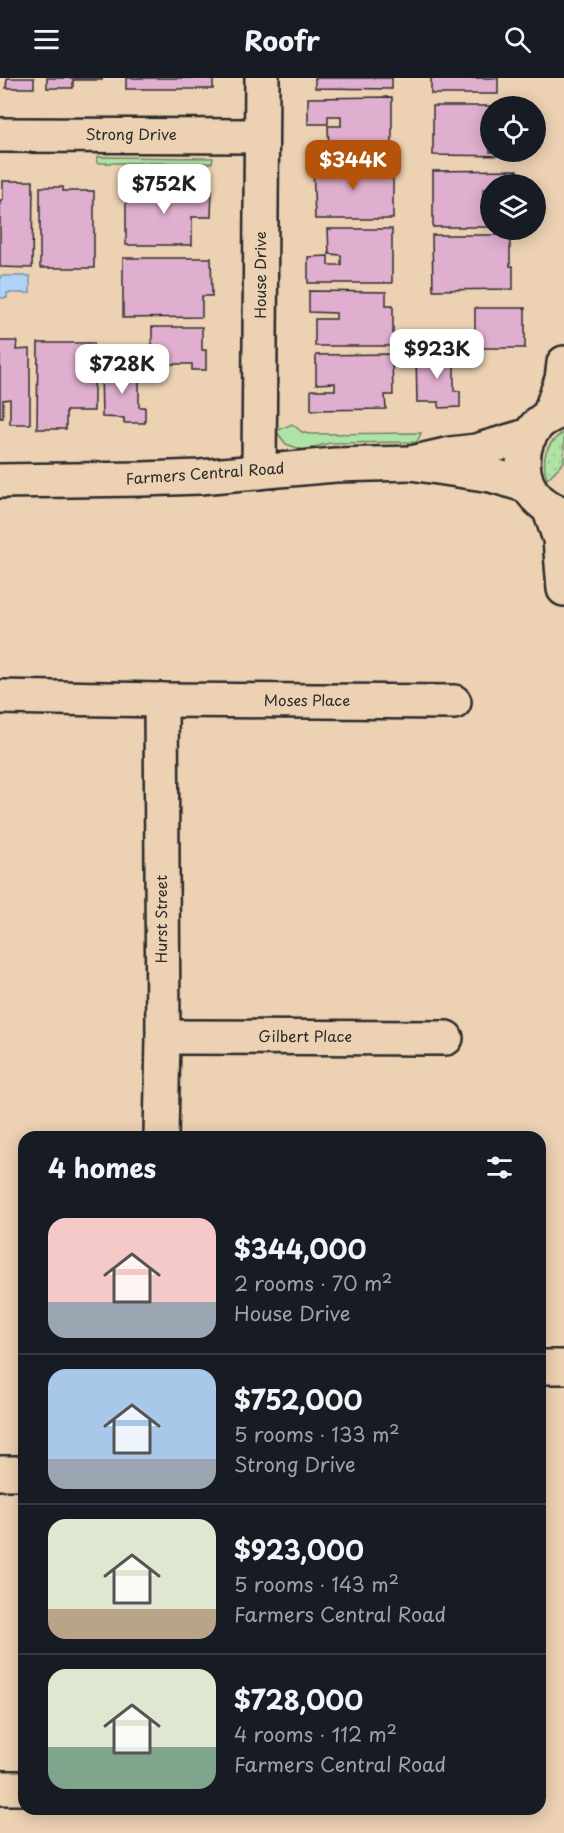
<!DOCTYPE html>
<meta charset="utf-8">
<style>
:root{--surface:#171b24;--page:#242831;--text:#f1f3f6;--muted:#9ea1a6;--line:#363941;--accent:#b45309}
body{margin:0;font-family:"Playpen Sans",sans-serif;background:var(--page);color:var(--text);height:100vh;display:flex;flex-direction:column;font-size:22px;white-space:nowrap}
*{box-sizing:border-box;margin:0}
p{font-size:20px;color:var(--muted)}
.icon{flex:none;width:33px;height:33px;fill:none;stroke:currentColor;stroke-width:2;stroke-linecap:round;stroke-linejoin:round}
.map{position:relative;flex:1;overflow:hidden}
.drawer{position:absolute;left:18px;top:1053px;width:528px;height:684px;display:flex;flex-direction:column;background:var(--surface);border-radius:18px;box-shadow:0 3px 15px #0003}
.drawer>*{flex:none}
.fabs{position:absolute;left:480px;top:18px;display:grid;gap:12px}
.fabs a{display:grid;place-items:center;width:66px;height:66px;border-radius:50%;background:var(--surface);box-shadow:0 3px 15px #0003;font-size:30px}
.price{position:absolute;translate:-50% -51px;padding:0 14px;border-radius:12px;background:#fff;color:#222;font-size:20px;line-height:39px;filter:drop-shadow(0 2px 3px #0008)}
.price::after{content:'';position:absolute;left:50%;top:36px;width:18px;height:14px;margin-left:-9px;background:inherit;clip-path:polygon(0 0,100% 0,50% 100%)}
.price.on{background:var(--accent);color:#fff}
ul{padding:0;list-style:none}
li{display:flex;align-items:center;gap:18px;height:150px;padding:0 30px}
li+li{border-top:2px solid var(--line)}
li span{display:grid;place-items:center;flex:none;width:168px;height:120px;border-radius:18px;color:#555}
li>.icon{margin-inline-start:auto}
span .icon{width:72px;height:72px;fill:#fffc;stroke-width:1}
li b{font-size:26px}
h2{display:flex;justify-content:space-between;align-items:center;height:72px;padding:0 30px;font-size:26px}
header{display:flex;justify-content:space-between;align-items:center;height:78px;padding:0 30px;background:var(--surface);font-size:27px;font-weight:700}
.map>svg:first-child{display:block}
.grass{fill:#afe3a5;stroke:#6d8768;stroke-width:1.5}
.garden{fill:url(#garden-dots);stroke:#6d8768;stroke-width:1.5}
.water{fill:#b0d4f8;stroke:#7b90a6;stroke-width:1.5}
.building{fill:#e0afcf;stroke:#2b2b2b;stroke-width:1.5}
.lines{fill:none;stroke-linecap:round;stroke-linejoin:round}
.minor-casing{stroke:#2b2b2b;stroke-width:38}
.minor{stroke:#ecd1b3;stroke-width:33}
.labels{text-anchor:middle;stroke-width:4.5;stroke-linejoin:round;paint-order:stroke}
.street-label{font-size:15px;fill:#2b2b2b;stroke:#ecd1b3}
</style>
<header><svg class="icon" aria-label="menu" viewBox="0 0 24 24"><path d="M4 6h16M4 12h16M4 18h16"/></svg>Roofr<svg class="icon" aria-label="search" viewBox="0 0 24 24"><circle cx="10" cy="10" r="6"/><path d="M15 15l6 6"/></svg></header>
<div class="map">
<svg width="564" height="1755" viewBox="0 0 564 1755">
<defs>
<pattern id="garden-dots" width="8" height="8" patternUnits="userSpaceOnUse" patternTransform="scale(1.5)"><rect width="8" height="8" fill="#afe3a5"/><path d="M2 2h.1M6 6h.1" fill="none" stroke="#97c38e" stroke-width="1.8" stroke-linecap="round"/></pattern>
</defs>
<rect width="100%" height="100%" fill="#ecd1b3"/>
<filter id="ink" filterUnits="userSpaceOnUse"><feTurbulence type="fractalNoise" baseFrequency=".0167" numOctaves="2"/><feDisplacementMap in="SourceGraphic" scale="12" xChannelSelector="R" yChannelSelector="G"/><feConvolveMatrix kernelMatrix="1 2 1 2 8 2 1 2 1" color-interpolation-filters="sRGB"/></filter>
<g filter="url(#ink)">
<g class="grass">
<path d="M97,79L213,80L212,85H97Z"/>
<path d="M292,346L302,354L309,356L421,355L417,364L330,365L303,372L286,366L276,353Z"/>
</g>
<path class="garden" d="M564,354V384L547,401C541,380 545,366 564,354Z"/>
<path class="water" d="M0,198H30V215H7V220H0Z"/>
<g class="building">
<path d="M7,0H34V10H6Z"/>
<path d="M47,0H102V2H73V10H47Z"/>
<rect x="126" y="0" width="87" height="11"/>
<path d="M315,0H392V11L315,10Z"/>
<rect x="431" y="0" width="67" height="16"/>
<path d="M392,19V73H329L328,48H341V38H328V46H308V20Z"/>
<path d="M433,28H509H490V74H512V78L433,77Z"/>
<path d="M313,86H393V141H315Z"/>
<path d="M517,92V106H490V111H483V121H490V149H433V93Z"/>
<path d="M3,103H33L32,190L0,189V122H3Z"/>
<path d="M40,109H63V113H94V190H40Z"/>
<path d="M126,110L212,111L211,139H192V167H126Z"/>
<path d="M328,151H392V205H308V179L328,178V187H341V177L329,176Z"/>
<path d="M432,157H510V188H513V211L433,212Z"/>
<path d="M123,180H211L212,218H202V239L123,240Z"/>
<path d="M309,213L386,214V227H393V268H315V241H336V235L309,234Z"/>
<rect x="475" y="230" width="50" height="40"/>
<path d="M152,249H202V272H206V292H192V286H152Z"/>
<path d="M0,263H17L16,272L30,271V346H10V321L3,322V340H0Z"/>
<path d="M38,265H94V333H66V351H37Z"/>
<path d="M454,275V313H460V329L439,330V324H417L416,276Z"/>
<path d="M392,276L393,317H385L386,331L311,332V312H335V305L316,306V277Z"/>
<path d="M139,290V329H145V345H124V340L102,339L101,291Z"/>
</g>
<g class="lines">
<defs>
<g id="minor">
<path d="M0,57L261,58"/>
<path d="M564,332C555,335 546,339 539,345C518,365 518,403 539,422C546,429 555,433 564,436"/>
<path d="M549,338L562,301L564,285"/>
<path d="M259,394L262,0"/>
<path d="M0,403L142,401L200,399L335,387L411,385"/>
<path d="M528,408L491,397L411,385L450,376L476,373L530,357"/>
<path d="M549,430L560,461L564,511"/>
<path d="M0,619L161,622L454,624"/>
<path d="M161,622L163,959L161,1059"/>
<path d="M163,959L446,960"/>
<path d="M540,1289H564"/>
<path d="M0,1395H24"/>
<path d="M0,1710H24"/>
</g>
</defs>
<use href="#minor" class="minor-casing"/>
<use href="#minor" class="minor"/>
</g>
</g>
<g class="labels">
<g class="street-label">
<text x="131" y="62">Strong Drive</text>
<text transform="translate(261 197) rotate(-90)" y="5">House Drive</text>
<text transform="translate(205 396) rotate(-4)" y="5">Farmers Central Road</text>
<text x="307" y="628">Moses Place</text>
<text transform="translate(162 841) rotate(-90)" y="5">Hurst Street</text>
<text x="305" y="964">Gilbert Place</text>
</g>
</g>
</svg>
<div class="fabs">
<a><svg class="icon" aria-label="locate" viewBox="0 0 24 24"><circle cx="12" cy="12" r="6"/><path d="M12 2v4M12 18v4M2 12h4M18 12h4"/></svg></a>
<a><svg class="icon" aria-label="layers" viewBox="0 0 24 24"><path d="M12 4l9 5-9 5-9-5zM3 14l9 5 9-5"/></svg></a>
</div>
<b class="price on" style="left:353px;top:113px">$344K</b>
<b class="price" style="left:164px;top:137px">$752K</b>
<b class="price" style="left:437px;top:302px">$923K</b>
<b class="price" style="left:122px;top:317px">$728K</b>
<section class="drawer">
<h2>4 homes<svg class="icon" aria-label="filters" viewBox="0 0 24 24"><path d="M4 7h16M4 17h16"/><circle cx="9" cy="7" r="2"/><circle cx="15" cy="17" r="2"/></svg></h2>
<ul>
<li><span style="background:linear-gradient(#f6c9c9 70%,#9aa5b1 0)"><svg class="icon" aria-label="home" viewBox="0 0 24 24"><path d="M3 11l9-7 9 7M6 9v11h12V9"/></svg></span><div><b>$344,000</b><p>2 rooms · 70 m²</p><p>House Drive</p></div></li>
<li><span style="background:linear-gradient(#a9c7e8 75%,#9aa5b1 0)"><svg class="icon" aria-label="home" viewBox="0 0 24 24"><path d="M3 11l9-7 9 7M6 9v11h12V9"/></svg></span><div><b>$752,000</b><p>5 rooms · 133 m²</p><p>Strong Drive</p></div></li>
<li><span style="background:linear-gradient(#dfe7d0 75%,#b9a48a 0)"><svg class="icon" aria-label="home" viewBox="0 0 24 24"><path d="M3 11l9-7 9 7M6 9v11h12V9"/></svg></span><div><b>$923,000</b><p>5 rooms · 143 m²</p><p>Farmers Central Road</p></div></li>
<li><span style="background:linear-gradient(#dfe7d0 65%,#7fa58c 0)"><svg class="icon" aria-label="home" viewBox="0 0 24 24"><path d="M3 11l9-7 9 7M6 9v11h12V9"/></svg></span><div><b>$728,000</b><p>4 rooms · 112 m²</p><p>Farmers Central Road</p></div></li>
</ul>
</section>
</div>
